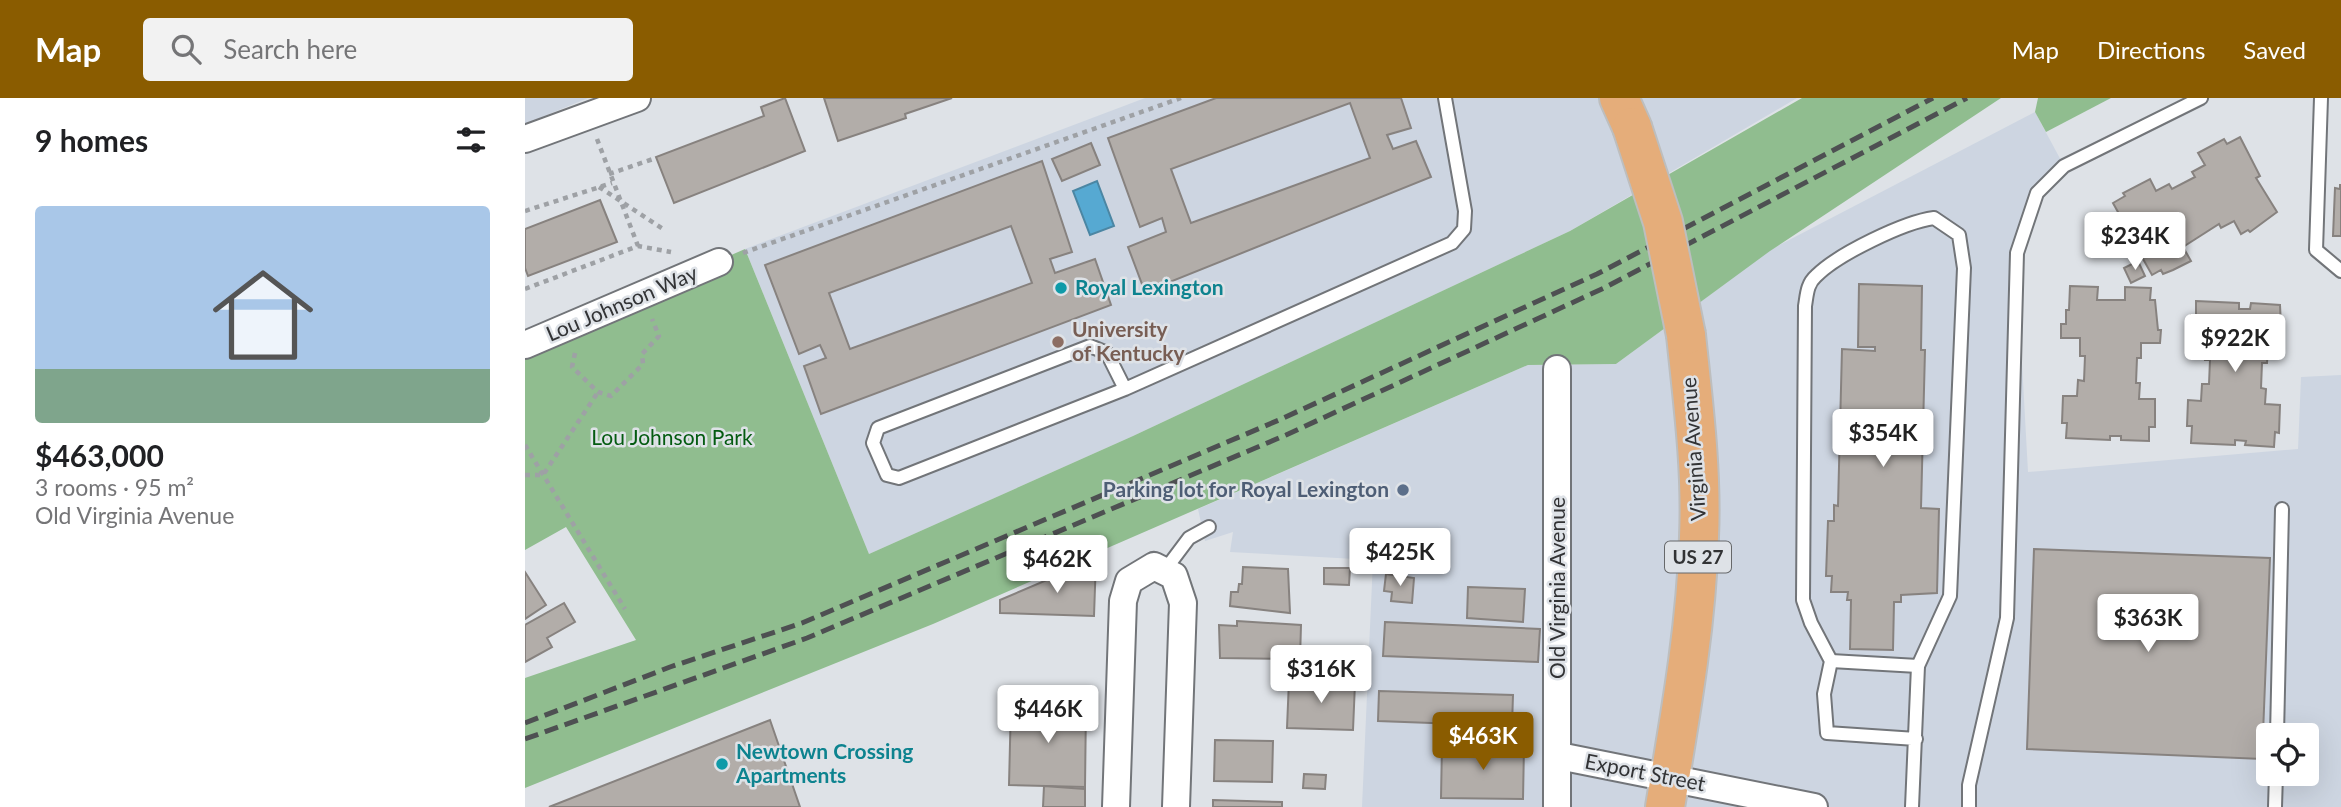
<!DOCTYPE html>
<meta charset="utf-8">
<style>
:root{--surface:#fff;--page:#f2f2f2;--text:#202124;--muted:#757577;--accent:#8a5c00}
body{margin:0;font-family:Lato,sans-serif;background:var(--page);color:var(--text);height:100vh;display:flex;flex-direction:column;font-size:26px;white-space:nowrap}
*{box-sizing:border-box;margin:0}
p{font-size:23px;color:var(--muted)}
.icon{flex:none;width:38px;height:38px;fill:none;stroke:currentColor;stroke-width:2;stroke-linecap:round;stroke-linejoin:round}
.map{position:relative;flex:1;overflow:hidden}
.side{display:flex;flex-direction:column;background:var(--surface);width:525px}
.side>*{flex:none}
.buttons{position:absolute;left:1731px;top:625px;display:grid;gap:14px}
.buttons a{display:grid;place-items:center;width:63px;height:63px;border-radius:7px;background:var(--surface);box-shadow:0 7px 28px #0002;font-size:35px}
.price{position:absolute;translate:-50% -60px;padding:0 16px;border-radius:7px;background:#fff;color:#222;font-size:23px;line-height:46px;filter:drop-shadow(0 2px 4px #0008)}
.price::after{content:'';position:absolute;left:50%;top:42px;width:21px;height:16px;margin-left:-10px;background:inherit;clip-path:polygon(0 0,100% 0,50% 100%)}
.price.selected{background:var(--accent);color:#fff}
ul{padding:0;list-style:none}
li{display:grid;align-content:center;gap:14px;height:371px;padding:0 35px}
li span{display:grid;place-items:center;height:217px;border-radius:7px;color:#555}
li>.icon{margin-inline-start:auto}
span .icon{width:126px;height:126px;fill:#fffc;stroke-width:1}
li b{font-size:30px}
h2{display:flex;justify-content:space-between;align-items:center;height:84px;padding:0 35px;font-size:30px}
header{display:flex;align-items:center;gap:42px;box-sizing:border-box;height:98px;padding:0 35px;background:var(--accent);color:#fff}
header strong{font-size:33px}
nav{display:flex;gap:38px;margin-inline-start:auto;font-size:24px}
.search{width:490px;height:63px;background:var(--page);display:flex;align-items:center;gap:18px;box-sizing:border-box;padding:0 24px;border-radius:7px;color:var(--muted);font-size:26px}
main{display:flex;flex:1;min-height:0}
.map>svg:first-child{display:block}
.built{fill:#cdd5e1;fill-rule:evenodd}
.green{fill:#90bd8f}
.water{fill:#56a9d2;stroke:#4b86a3;stroke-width:2}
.building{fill:#b2ada9;stroke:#87827f;stroke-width:2;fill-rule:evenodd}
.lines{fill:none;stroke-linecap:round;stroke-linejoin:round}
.lane-casing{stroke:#727579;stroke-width:16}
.street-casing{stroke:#727579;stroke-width:30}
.primary-casing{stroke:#bdbebe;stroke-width:42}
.path{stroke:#9ea1a5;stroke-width:4.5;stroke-dasharray:5 5;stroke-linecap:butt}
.lane{stroke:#fff;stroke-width:12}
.street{stroke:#fff;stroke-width:26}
.primary{stroke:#e5ad7a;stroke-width:38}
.rail{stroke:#4e5052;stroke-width:5;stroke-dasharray:14 7;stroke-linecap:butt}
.primary-bridge-casing{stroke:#bdbebe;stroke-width:42;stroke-linecap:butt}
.primary-bridge{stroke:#e5ad7a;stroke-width:38}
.culture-dot{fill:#0f9aa8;stroke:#dee2e7;stroke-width:2.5}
.education-dot{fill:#8d6e63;stroke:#dee2e7;stroke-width:2.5}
.service-dot{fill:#5c6f8a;stroke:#dee2e7;stroke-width:2.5}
.labels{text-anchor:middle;stroke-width:5;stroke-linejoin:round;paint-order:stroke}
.shield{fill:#dee2e7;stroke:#66686a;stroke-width:2}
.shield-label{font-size:19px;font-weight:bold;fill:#323335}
.culture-label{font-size:21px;font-weight:bold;fill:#0d838f;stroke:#dee2e7;text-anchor:start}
.street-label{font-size:21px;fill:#323335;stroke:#dee2e7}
.education-label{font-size:21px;font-weight:bold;fill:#785e54;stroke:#dee2e7;text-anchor:start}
.park-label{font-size:21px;fill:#045b11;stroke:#dee2e7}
.service-label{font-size:21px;font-weight:bold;fill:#4e5e75;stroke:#dee2e7;text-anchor:end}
</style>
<header>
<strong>Map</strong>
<div class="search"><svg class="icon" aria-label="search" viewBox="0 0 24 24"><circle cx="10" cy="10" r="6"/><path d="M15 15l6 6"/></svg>Search here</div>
<nav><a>Map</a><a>Directions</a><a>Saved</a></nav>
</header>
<main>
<section class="side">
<h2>9 homes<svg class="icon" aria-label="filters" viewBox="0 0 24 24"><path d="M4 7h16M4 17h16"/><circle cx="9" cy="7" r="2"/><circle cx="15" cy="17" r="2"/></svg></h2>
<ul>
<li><span style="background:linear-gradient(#a9c7e8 75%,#7fa58c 0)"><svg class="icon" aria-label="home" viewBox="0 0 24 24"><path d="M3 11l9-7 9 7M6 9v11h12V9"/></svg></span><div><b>$463,000</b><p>3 rooms · 95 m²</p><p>Old Virginia Avenue</p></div></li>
</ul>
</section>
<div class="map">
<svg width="1816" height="709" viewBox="0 0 1816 709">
<rect width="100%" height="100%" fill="#dee2e7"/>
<g class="built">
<path d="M0,0H63L0,26Z"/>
<path d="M620,0H1272L1045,133L608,338L344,456L220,151Z"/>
<path d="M1510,14L1539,68L1512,95L1492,174L1503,374L1773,351L1776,279L1816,277V709H837L848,462L705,454L708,434L680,443L673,411L1003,267L1091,266L1247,151ZM1743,637H1782V676H1743Z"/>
</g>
<g class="green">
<path d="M1277,0H1476L1245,153L1091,266L1003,267L408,526L0,690V580L111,542L41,429L0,452V247L220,151L344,456L608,338L1045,133Z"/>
<path d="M1513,0H1586L1521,34L1510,14Z"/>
</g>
<path class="water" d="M572,83L589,128L565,137L548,93Z"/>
<g class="building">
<path d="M260,0L280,53L149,105L131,59L239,18L236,9Z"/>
<path d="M299,0H427L380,16L381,20L313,43Z"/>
<path d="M691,0H876L886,30L862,37L868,51L891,43L906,79L620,194L603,149L641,134L637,120L615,129L583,40ZM825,5L845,60L666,125L646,71Z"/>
<path d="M1715,39L1735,78L1731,80L1752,114L1725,134L1723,132L1716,136L1709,123L1696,130L1694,126L1658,149L1666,163L1648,172L1638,176L1636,172L1627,177L1613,152L1617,150L1611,140L1608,141L1588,105L1600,98L1598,95L1625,81L1631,93L1644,86L1647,91L1670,79L1667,74L1680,67L1673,55L1699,41L1702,46Z"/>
<path d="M566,45L575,67L537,83L527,61Z"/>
<path d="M517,63L547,154L525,161L530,175L570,161L586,207L296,316L279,268L301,260L295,247L274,256L240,167ZM486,128L507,185L325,251L304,195Z"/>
<path d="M1815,87H1816V138H1808L1810,90L1815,91Z"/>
<path d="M75,102L92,144L3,178L0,170V131Z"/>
<path d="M1613,163L1620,178L1606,185L1599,170Z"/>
<path d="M1334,186L1397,188L1396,252H1400L1396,410L1414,411L1412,495L1376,497V504H1369L1368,552L1325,551L1326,502H1322L1323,494H1306L1307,478H1301L1303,423H1309V407L1313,408L1317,251L1350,253V249H1333Z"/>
<path d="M1545,188L1573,189L1572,202H1600V189L1626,190L1625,202H1630L1633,232H1636L1635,245H1616V260H1612L1611,285H1615L1614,301H1630V329H1624V343L1596,342V338H1585V342L1541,340L1542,325H1537L1538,298H1552L1553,282L1559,283L1560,258H1555V240H1536V226H1541V212H1544Z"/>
<path d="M1671,203L1714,205V211H1725L1726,205L1755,207L1757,250L1743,249L1742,265H1737L1736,290L1741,291L1740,306L1755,307L1754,335L1750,334L1749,349L1720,347L1721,343L1710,342V347L1666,345L1667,328H1662L1663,302L1676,303L1677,286H1684L1685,262H1680L1681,247L1665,246L1666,217H1671Z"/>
<path d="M1509,451L1745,460L1737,661L1502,651Z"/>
<path d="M571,461L569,518L475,515V502Z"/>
<path d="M718,469L763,471L765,515L705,508L706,494H713L714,486H717Z"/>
<path d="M799,470H825L824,487L799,486Z"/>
<path d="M0,474L21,507L0,521Z"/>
<path d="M861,476L889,480L887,505L866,503L867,494L859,493Z"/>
<path d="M943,489L1000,491L998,524L942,520Z"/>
<path d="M39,505L50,524L22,540L27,549L0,564V527Z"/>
<path d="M712,523L776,527L775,561L695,560L694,527L712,528Z"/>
<path d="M860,524L1015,531L1013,564L858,558Z"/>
<rect x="793" y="557" width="29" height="20"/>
<path d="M764,582L830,585L828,632L762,630Z"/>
<path d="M854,593L988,597L987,628L853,623Z"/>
<path d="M486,605L561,607L560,689L484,687Z"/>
<path d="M245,622L275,709H24Z"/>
<path d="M690,642L748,643L747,684L689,683Z"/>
<path d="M917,647L999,648L998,701L916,700Z"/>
<path d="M779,676L801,677L800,691L778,690Z"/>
<path d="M519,688L560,691V709H518Z"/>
<path d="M688,702L757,704V709H688Z"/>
</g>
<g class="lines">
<defs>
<g id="lane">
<path d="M1796,0L1791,152L1816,173"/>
<path d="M600,291L582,255L565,248L353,330L348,345L362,377L374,380L600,291L927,145L939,131L940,113L920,0"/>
<path d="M640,472L664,440L684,429"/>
<path d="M1306,563L1393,568"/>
<path d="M1752,637L1757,411"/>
<path d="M1387,709L1393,568L1425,498L1439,170L1434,137L1409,120C1379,124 1313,156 1291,178C1282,186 1282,196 1280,208L1278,502L1286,525L1306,563L1299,596L1302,635L1391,641"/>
<path d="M1444,709V687L1482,520L1492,155L1512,95L1539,68L1676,0"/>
<path d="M1750,709L1751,676"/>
</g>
<g id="street">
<path d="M0,41L112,0"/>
<path d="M0,247L194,164"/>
<path d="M1034,658L1289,709"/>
<path d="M591,709L598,503L604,483L629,468L649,478L658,505L651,709"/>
<path d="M1032,709V271"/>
</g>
<g id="primary">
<path d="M1094,0L1107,29"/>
<path d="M1140,709C1155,619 1171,531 1174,439C1177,372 1168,304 1161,237"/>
</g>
</defs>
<use href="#lane" class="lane-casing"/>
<use href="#street" class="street-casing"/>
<use href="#primary" class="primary-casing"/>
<g class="path">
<path d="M72,41L113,148"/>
<path d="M84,76L131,60"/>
<path d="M74,89L138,131"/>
<path d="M0,113L87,85"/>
<path d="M218,155L656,0"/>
<path d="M0,191L113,148L146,154"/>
<path d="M50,255L47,269L73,294L86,298L118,266L117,256L134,238L127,221"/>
<path d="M0,347L100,511"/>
<path d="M0,377H18L73,294"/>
</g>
<use href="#lane" class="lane"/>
<use href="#street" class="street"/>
<use href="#primary" class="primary"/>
<g class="rail">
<path d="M0,625L145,569L277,525L754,322L1072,176L1408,0"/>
<path d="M0,641L282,540L761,337L1079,190L1442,0"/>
</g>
<defs>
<path id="primary-bridge" d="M1107,29L1138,124L1161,237"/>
</defs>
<use href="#primary-bridge" class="primary-bridge-casing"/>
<use href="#primary-bridge" class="primary-bridge"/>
</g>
<g class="culture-dot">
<circle cx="536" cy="190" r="7"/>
<circle cx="197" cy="666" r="7"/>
</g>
<circle class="education-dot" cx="533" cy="244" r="7"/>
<circle class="service-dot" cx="878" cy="392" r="7"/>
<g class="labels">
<rect class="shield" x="1140" y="443.5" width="66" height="31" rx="5"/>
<g class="shield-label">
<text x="1173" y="466">US 27</text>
</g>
<g class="culture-label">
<text x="550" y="197">Royal Lexington</text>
<text x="211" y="661">Newtown Crossing<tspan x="211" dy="24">Apartments</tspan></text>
</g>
<g class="street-label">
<text transform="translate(97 206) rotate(-23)" y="7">Lou Johnson Way</text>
<text transform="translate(1169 351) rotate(-94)" y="7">Virginia Avenue</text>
<text transform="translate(1033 490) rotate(-90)" y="7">Old Virginia Avenue</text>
<text transform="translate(1120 675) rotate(11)" y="7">Export Street</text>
</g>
<g class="education-label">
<text x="547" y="239">University<tspan x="547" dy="24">of Kentucky</tspan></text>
</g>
<g class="park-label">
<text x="147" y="347">Lou Johnson Park</text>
</g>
<g class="service-label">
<text x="864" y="399">Parking lot for Royal Lexington</text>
</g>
</g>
</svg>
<div class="buttons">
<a><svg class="icon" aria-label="locate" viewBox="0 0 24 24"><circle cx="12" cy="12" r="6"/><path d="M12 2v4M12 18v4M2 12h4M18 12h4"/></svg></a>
</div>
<b class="price" style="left:1610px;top:174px">$234K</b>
<b class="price" style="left:1710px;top:276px">$922K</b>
<b class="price" style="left:1358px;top:371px">$354K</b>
<b class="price" style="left:875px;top:490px">$425K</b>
<b class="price" style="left:532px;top:497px">$462K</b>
<b class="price" style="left:1623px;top:556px">$363K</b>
<b class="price" style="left:796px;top:607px">$316K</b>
<b class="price" style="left:523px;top:647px">$446K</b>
<b class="price selected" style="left:958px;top:674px">$463K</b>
</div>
</main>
